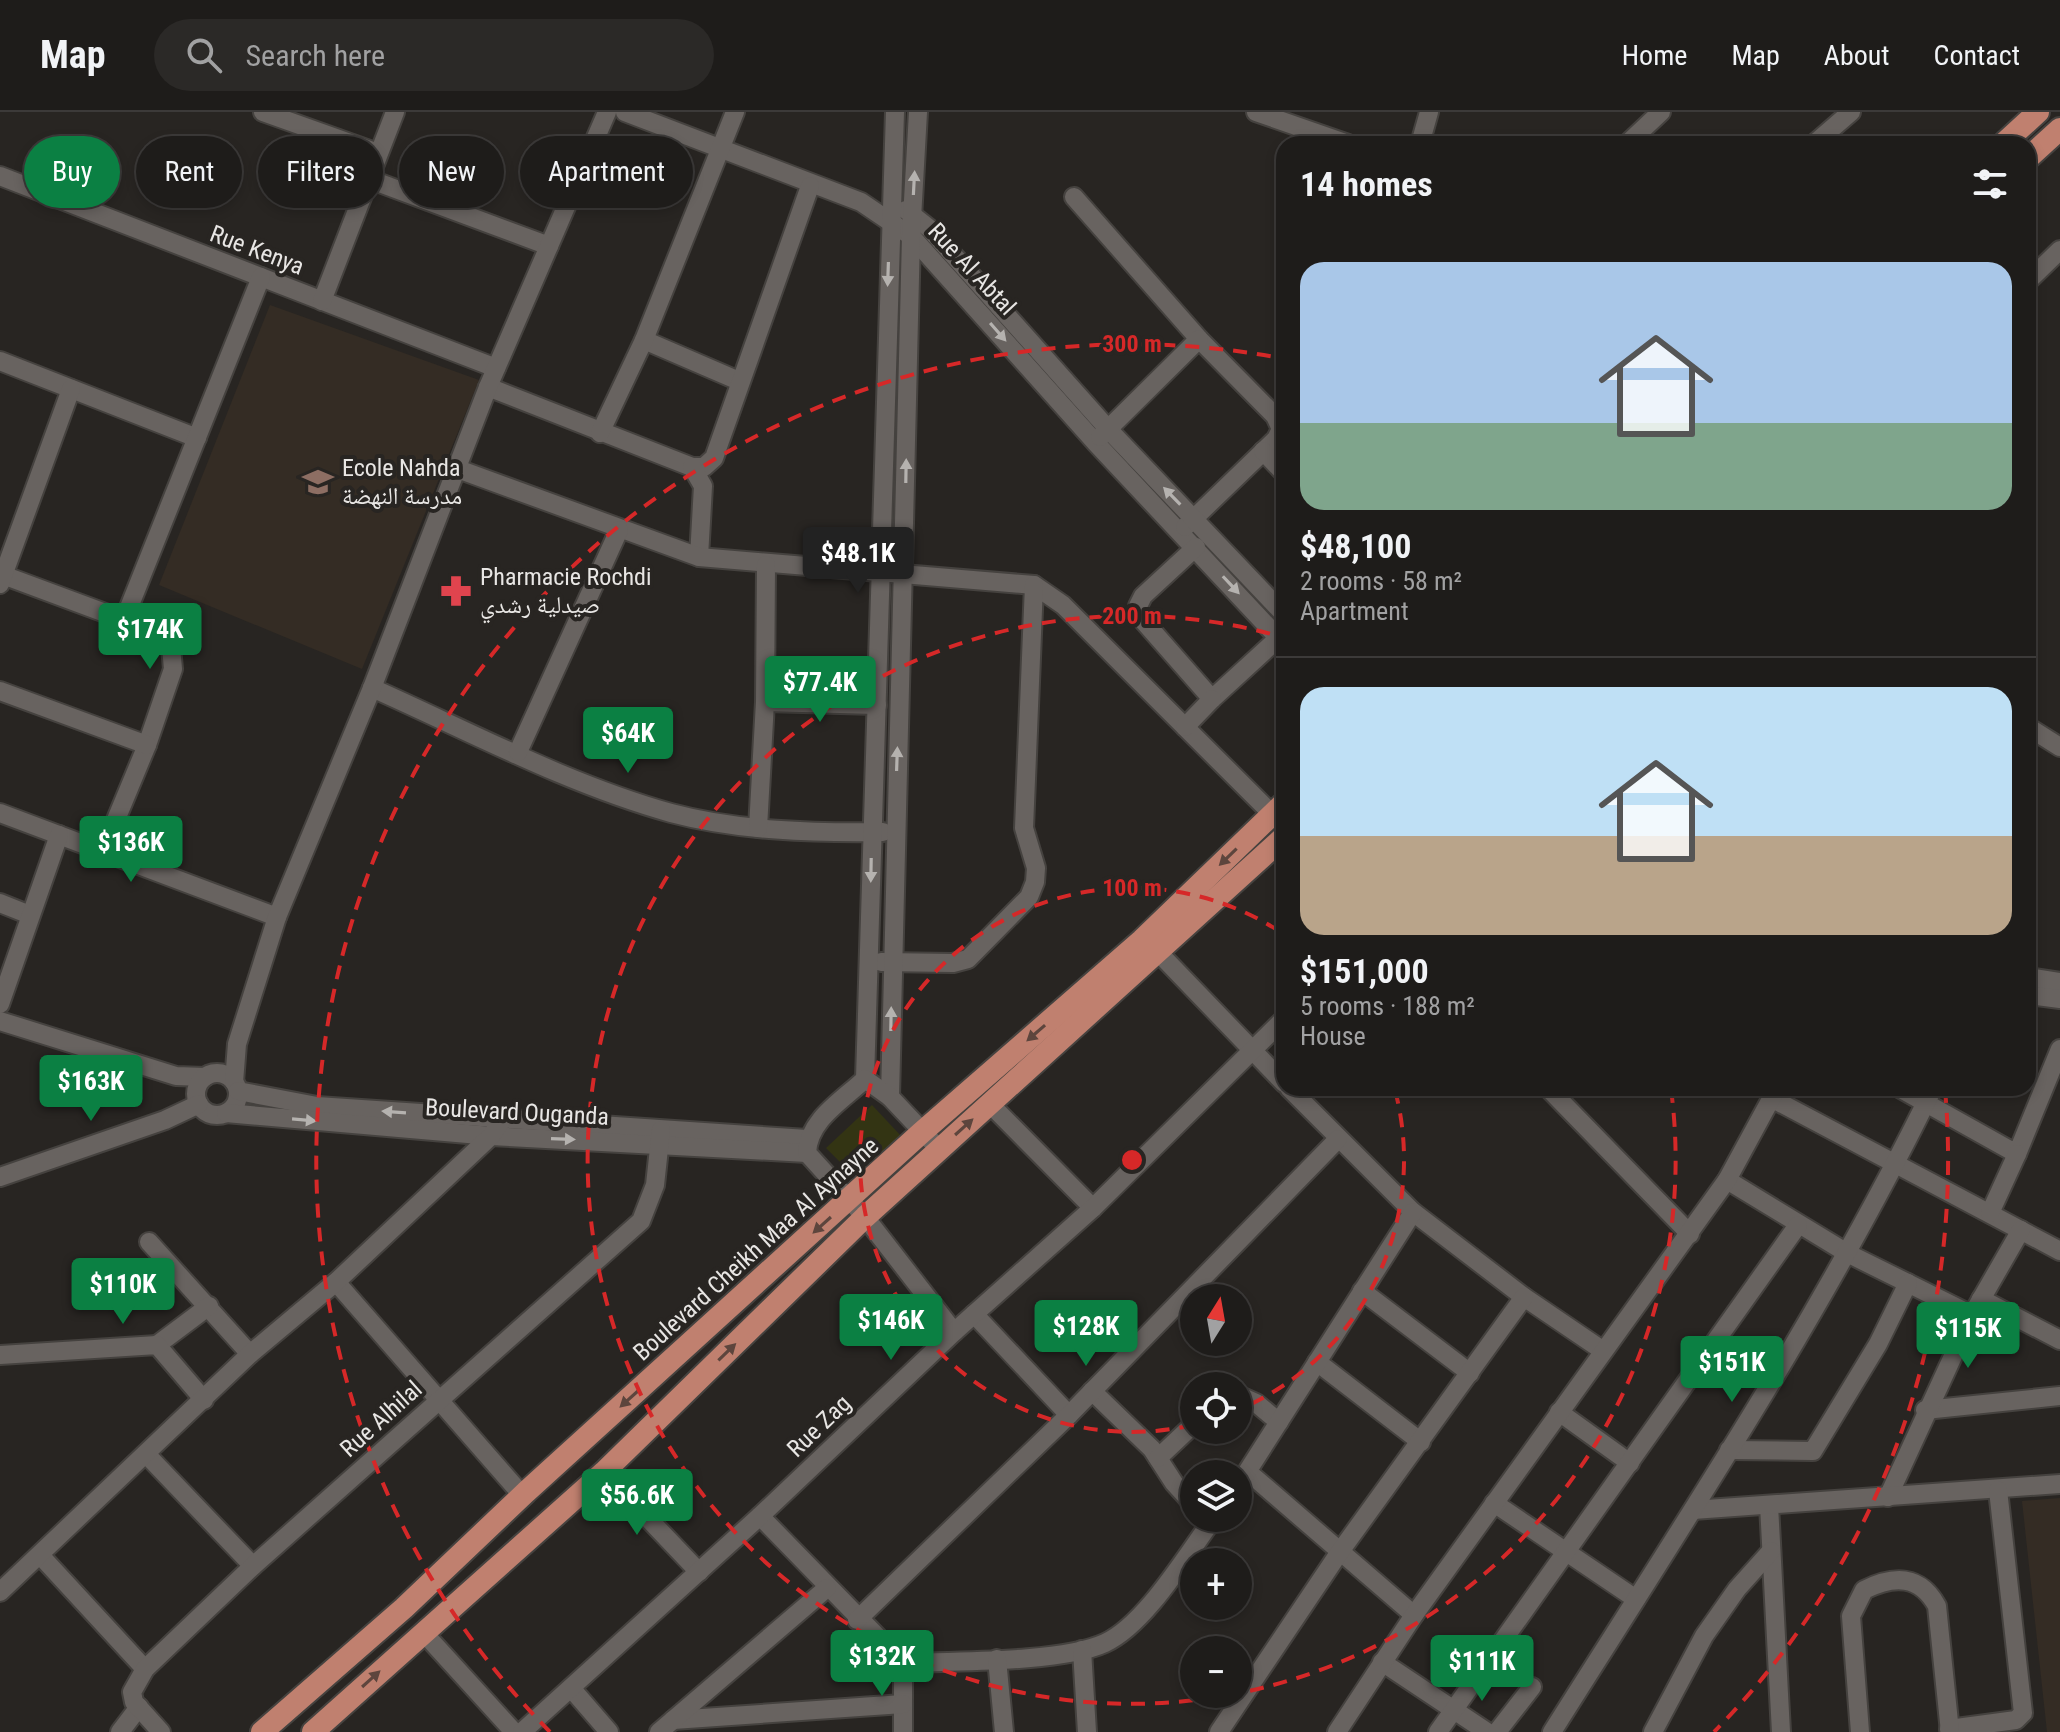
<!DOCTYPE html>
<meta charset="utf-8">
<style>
:root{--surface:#1e1c1a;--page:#2b2927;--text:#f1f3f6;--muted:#a1a1a2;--line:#3c3a39;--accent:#0b8043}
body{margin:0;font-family:"Roboto Condensed","Noto Naskh Arabic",sans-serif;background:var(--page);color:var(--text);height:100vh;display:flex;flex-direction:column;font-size:30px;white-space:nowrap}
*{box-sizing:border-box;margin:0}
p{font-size:26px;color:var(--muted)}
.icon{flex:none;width:44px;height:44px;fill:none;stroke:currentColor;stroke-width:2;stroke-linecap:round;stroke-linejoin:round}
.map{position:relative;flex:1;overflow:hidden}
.side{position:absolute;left:1276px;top:24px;width:760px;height:960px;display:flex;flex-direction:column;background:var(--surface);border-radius:24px;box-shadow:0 4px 12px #0003,0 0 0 2px var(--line)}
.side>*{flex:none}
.banner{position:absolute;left:24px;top:24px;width:760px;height:72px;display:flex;gap:16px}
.needle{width:52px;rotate:11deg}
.controls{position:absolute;left:1180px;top:1172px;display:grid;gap:16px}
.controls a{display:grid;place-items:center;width:72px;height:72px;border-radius:50%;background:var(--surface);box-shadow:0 4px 12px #0003,0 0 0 2px var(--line);font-size:40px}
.price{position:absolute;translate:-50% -68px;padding:0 18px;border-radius:8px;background:var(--accent);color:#fff;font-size:26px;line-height:52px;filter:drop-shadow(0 2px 4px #0008)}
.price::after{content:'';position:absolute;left:50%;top:48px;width:24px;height:18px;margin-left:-12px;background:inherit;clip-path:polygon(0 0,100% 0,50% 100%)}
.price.active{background:#222;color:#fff}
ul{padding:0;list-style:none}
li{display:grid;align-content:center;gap:16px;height:424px;padding:0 24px}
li+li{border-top:2px solid var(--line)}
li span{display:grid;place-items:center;height:248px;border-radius:24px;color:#555}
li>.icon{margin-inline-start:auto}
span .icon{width:144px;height:144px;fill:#fffc;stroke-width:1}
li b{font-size:34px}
h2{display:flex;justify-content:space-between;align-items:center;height:96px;padding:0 24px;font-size:34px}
.tag{padding:0 28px;border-radius:36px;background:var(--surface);box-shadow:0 4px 12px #0003,0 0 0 2px var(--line);font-size:28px;line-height:72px}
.tag.active{background:var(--accent);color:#fff}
header{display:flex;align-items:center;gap:48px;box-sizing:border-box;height:112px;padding:0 40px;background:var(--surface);border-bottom:2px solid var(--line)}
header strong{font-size:38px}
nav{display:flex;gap:44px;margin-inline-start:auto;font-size:28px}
.search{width:560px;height:72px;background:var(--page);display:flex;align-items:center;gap:20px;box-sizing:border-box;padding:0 28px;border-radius:44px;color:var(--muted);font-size:30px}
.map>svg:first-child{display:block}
.built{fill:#342c24}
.green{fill:#333413}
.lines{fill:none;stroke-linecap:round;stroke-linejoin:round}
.minor-casing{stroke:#45423f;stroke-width:22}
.major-casing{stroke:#45423f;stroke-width:26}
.minor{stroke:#686360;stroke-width:18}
.major{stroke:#c0806f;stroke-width:22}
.oneway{fill:#b5b2af}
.oneway2{fill:#5d453d}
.ring{fill:none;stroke:#d62828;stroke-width:4;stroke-dasharray:14 10}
.labels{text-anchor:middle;stroke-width:8;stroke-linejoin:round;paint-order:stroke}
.street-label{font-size:24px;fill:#e8e6e4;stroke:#282522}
.poi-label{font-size:24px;fill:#e8e6e4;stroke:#282522;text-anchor:start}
.centre{fill:#d62828;stroke:#282522;stroke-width:4}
.ring-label{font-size:24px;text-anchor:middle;font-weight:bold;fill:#d62828;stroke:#282522;stroke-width:8;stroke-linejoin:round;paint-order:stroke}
</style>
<header>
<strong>Map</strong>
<div class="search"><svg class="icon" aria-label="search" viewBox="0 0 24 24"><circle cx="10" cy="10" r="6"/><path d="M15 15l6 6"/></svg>Search here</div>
<nav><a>Home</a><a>Map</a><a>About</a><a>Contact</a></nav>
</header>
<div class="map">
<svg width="2060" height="1620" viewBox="0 0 2060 1620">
<rect width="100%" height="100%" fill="#282522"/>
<g class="built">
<path d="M270,193L479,268L362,557L159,473Z"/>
<path d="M2060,1386V1620H2047L2022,1389Z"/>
</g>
<path class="green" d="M872,993L902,1025L858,1068L826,1036Z"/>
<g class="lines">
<defs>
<g id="minor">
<path d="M263,0L378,41"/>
<path d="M625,0L861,90L911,124L1095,330L1284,532"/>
<path d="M1256,0L1348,32"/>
<path d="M1420,32L1429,0"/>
<path d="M1627,32L1661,0"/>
<path d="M1814,32L1851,0"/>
<path d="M0,64L496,256"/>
<path d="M369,67L549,134"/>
<path d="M1074,85L1199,227L1275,304L1281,317L1276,327L1185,415"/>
<path d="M906,98L930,117L1109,318L1284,502"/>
<path d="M2028,169L2060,138"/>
<path d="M322,189L395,0"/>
<path d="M644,228L739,269"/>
<path d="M0,249L197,326"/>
<path d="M488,275L692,355H704L714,346L810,74"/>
<path d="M600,321L644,228L735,0"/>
<path d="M1100,325L1199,227"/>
<path d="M1263,339L1284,361"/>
<path d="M692,355L703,374L699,445"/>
<path d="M455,356L699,445L1034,473L1063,493L1272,702"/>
<path d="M1196,435L1143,484L1138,494L1140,505L1212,587L1284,521"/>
<path d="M0,462L124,508L164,527L171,535L173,557L147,633L103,739"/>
<path d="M0,472L71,277"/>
<path d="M124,508L261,165"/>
<path d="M372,576C469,619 567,672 671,701C738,719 814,721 883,720"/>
<path d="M0,579L147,633"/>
<path d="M765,590L877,593"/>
<path d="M1185,615L1212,587"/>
<path d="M2028,615L2060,635"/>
<path d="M518,640L619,418"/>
<path d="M0,701L277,805"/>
<path d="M758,716L765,590L766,453"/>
<path d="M0,791L30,803"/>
<path d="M1158,840L1284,971"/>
<path d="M881,850L953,851L968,847L1029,785L1035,770L1036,756L1024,716L1034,473"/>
<path d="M2028,865L2060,870"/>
<path d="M2028,883L2060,887"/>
<path d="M0,892L59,723"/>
<path d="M0,909L176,964L205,965"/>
<circle cx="217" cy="982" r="21"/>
<path d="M865,967L895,0"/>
<path d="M234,970L237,932L277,805L372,576L488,275L607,0"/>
<path d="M1289,976L1413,1100L1524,1185L1602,1238"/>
<path d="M1548,976L1690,1122"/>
<path d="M1899,976L2017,1042L2060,937"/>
<path d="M238,979L317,994L807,1027"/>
<path d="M890,985L911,124L918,0"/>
<path d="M1773,987L2060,1139"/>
<path d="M990,992L1093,1096"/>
<path d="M226,1001L491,1024L807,1041"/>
<path d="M939,1037L890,985L865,967C843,988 808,1008 807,1041L865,1105L954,1220"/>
<path d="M0,1065L165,1008L199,992"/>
<path d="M1727,1068L1847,1141L1972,1203"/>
<path d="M1990,1101L2017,1042"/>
<path d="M149,1130L250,1242"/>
<path d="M336,1170L522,1383"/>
<path d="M1362,1179L1470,1261"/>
<path d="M1981,1187L2060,1228"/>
<path d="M974,1202L1069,1303"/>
<path d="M157,1233L209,1194"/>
<path d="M0,1243L157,1233L204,1288"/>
<path d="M1317,1250L1421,1330"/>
<path d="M1092,1279L1152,1337L1174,1371L1194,1393"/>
<path d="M1238,1283L1256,1291L1279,1310"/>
<path d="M1925,1298L2060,1284"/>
<path d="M1559,1300L1630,1351"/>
<path d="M1729,1338L1813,1339L1878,1232L1908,1171"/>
<path d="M147,1343L253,1454"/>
<path d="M1158,1346L1194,1312"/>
<path d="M604,1360L699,1460"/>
<path d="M1248,1360L1414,1503"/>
<path d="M1238,1374L1413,1100"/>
<path d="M1888,1385L1972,1203L2021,1118"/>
<path d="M1494,1391L1636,1487"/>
<path d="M1769,1393L1781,1620"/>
<path d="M1693,1398L2060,1372"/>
<path d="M760,1404L903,1551C954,1549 1061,1551 1105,1531C1146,1512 1187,1442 1214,1406"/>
<path d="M40,1443L145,1557"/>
<path d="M0,1480L250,1242L336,1170L491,1024L502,1008"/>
<path d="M857,1508L1069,1303L1338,1027"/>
<path d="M423,1520L514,1620"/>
<path d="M1082,1538L1087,1620"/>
<path d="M997,1547L1004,1620"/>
<path d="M1382,1550L1487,1620"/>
<path d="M903,1551V1620"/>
<path d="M571,1576L609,1620"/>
<path d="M673,1608L903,1592"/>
<path d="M1949,1617L2016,1608L2023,1601L1998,1378"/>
<path d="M120,1620L139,1595"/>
<path d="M161,1620L134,1590L132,1580L145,1557L253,1454L641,1109L655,1073L661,1018"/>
<path d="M522,1620L760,1404L954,1220L1093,1096L1284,907"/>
<path d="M659,1620L827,1476"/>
<path d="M1219,1620L1339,1441L1524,1185"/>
<path d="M1337,1620L1414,1503L1727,1068L1777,976"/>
<path d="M1438,1620L1798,1113"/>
<path d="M1497,1620L1532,1575"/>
<path d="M1552,1620C1685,1409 1824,1200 1933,976"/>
<path d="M1653,1620L1704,1524L1737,1477L1771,1439"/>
<path d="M1860,1620L1851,1504L1864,1478C1894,1463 1920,1463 1937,1494L1950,1620"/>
</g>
<g id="major">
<path d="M2003,32L2038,0"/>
<path d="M2028,46L2060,17"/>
<path d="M262,1620L404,1496L526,1380L921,1021L1142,828L1284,691"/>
<path d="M313,1620L604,1360L865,1105L1284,725"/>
</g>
</defs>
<use href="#minor" class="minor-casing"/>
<use href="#major" class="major-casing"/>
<use href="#minor" class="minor"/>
<use href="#major" class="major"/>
</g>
<defs><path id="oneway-solid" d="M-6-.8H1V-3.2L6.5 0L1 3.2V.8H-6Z" transform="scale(2)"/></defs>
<g class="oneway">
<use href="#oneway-solid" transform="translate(914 71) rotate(-87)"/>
<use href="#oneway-solid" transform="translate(888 162) rotate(92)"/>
<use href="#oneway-solid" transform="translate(998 220) rotate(49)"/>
<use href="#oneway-solid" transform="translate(906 359) rotate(-89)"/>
<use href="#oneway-solid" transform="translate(1172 384) rotate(-134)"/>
<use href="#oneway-solid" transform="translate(1231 473) rotate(47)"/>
<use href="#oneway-solid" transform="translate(897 647) rotate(-88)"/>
<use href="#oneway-solid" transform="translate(871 758) rotate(91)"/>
<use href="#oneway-solid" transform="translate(891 907) rotate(-89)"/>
<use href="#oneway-solid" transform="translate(394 1000) rotate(-176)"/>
<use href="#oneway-solid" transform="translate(304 1008) rotate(5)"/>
<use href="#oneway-solid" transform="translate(563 1027) rotate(2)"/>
</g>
<g class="oneway2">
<use href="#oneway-solid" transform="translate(1228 745) rotate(136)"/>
<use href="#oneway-solid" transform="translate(1036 921) rotate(139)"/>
<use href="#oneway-solid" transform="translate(964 1015) rotate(-42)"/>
<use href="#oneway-solid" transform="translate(822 1113) rotate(138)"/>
<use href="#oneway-solid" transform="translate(727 1240) rotate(-44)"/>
<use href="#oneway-solid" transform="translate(629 1287) rotate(138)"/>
<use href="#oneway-solid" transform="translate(371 1567) rotate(-42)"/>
</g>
<g class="ring">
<path d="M1193 1313A272 272 0 1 1 1282 821M1395 978A272 272 0 0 1 1238 1298"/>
<path d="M1671 977A544 544 0 1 1 1282 525"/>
<path d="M550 1620A816 816 0 0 1 1281 246M1945 977A816 816 0 0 1 1714 1620"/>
</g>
<defs>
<symbol id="school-bare" viewBox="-9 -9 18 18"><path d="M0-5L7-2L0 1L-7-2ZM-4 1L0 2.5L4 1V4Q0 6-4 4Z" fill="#8d6e63" stroke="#282522" stroke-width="2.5" paint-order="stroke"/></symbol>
<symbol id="pharmacy-bare" viewBox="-9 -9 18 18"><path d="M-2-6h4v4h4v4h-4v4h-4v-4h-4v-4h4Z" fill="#e0444e" stroke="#282522" stroke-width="2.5" paint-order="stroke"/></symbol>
</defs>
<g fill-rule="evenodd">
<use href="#school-bare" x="296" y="348" width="44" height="44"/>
<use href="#pharmacy-bare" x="434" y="457" width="44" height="44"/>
</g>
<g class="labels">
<g class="street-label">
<text transform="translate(257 138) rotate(21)" y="8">Rue Kenya</text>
<text transform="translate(972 157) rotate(47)" y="8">Rue Al Abtal</text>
<text transform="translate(517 1000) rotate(3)" y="8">Boulevard Ouganda</text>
<text transform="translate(756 1137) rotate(-42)" y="8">Boulevard Cheikh Maa Al Aynayne</text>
<text transform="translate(381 1307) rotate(-42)" y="8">Rue Alhilal</text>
<text transform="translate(819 1314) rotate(-44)" y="8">Rue Zag</text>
</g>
<g class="poi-label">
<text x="342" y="364">Ecole Nahda<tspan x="342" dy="28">مدرسة النهضة</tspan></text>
<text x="480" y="473">Pharmacie Rochdi<tspan x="480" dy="28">صيدلية رشدي</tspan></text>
</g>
</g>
<circle cx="1132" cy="1048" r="12" class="centre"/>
<g class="ring-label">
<text x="1132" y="240">300 m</text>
<text x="1132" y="512">200 m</text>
<text x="1132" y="784">100 m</text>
</g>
</svg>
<div class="controls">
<a><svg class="needle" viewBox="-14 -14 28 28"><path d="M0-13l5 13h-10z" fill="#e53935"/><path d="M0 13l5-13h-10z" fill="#a1a1a2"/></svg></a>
<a><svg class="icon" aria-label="locate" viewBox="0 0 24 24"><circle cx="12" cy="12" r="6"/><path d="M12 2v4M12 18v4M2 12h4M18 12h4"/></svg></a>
<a><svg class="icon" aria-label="layers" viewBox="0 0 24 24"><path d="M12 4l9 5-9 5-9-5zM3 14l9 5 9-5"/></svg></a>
<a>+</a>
<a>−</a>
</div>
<b class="price active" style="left:858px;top:483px">$48.1K</b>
<b class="price" style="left:150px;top:559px">$174K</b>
<b class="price" style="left:820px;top:612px">$77.4K</b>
<b class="price" style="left:628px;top:663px">$64K</b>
<b class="price" style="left:131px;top:772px">$136K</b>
<b class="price" style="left:91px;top:1011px">$163K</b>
<b class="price" style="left:123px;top:1214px">$110K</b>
<b class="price" style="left:891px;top:1250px">$146K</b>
<b class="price" style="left:1086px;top:1256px">$128K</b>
<b class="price" style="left:1968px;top:1258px">$115K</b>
<b class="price" style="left:1732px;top:1292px">$151K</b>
<b class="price" style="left:637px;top:1425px">$56.6K</b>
<b class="price" style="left:882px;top:1586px">$132K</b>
<b class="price" style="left:1482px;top:1591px">$111K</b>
<div class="banner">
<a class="tag active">Buy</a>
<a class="tag">Rent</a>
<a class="tag">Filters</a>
<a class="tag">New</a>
<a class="tag">Apartment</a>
</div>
<section class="side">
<h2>14 homes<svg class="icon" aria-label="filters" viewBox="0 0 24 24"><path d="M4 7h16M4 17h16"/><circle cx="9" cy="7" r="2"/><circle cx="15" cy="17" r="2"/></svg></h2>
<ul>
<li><span style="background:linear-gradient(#a9c7e8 65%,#7fa58c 0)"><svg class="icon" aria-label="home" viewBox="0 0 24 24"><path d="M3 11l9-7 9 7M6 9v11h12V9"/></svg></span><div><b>$48,100</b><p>2 rooms · 58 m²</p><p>Apartment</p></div></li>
<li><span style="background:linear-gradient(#bfe0f5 60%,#b9a48a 0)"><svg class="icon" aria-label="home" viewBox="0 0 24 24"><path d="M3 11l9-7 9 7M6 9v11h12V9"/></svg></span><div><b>$151,000</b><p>5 rooms · 188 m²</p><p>House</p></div></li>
</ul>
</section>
</div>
